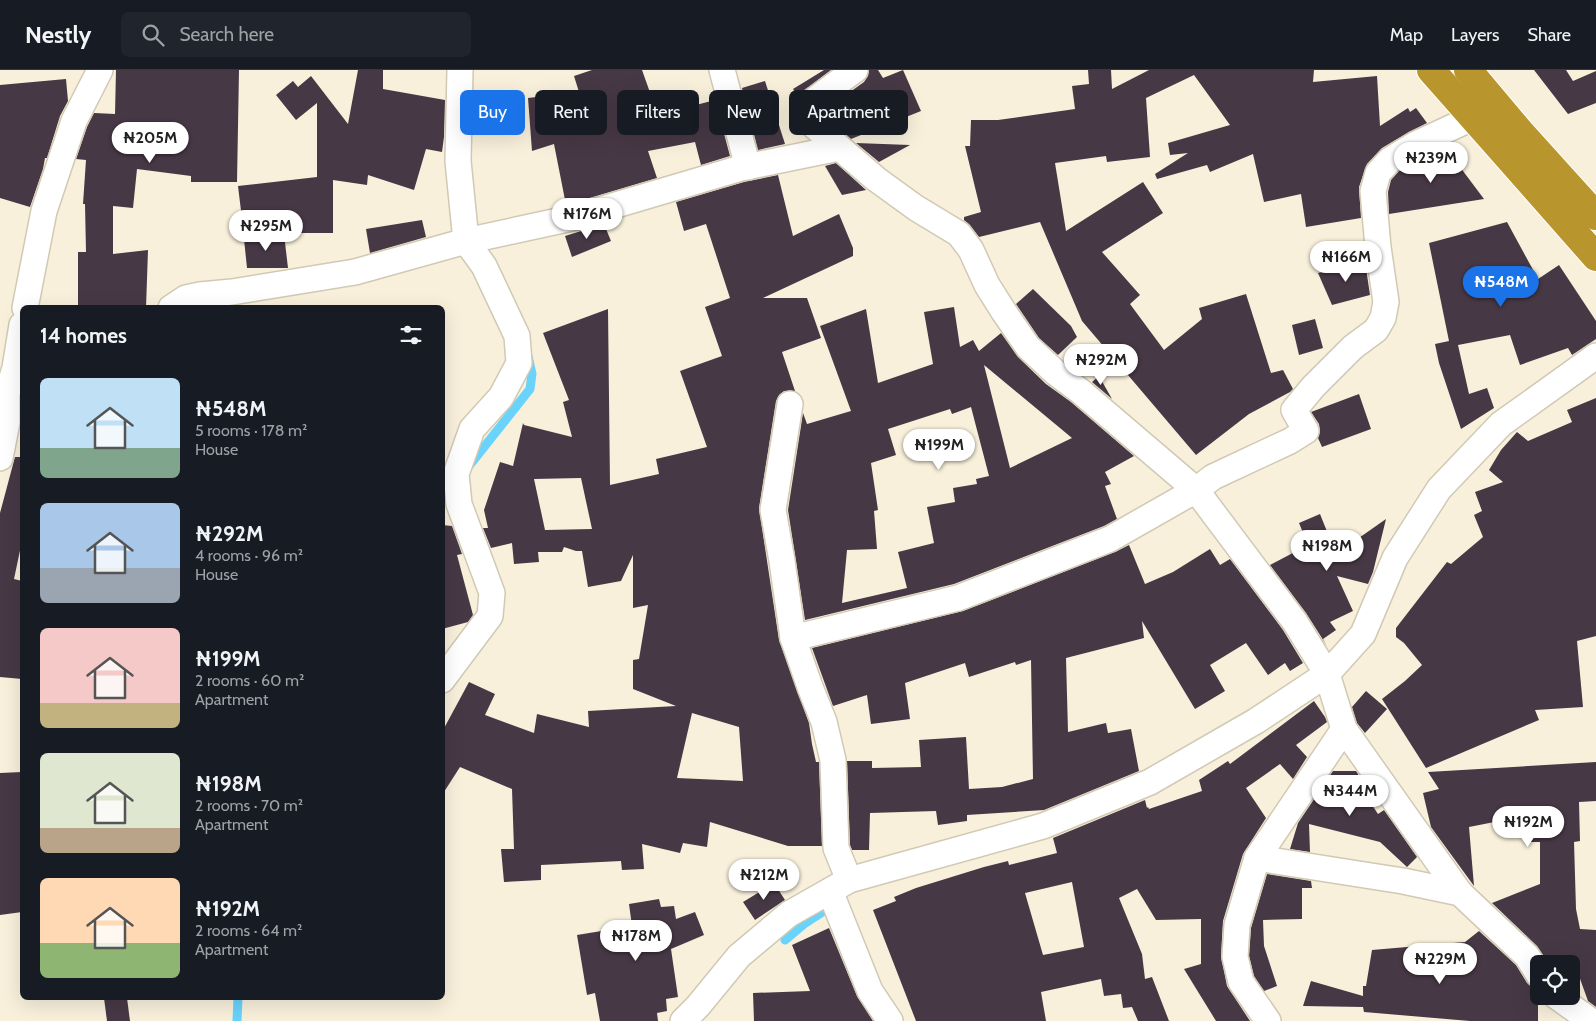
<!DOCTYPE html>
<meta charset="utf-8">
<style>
:root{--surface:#171b24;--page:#20242c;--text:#f1f3f6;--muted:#9ea1a6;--line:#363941;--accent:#1a73e8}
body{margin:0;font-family:Cabin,sans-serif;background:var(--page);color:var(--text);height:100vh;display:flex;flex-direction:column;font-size:19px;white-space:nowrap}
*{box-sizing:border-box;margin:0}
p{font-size:16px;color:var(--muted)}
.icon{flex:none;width:28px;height:28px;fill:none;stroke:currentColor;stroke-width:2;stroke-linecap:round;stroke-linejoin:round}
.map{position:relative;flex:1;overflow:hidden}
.side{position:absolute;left:20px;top:235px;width:425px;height:695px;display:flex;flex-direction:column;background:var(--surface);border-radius:8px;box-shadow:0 5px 20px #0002}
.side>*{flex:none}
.hud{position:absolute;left:460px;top:20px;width:475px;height:45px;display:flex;gap:10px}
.fabs{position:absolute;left:1530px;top:885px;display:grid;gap:10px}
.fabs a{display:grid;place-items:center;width:50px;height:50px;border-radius:8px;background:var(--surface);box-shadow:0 5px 20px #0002;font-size:25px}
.price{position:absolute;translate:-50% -42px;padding:0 11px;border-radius:18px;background:#fff;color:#222;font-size:16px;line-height:32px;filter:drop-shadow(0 1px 2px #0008)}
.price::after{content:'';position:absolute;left:50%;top:30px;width:15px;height:11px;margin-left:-8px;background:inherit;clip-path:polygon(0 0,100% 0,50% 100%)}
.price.selected{background:var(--accent);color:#fff}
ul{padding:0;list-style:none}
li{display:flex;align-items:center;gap:15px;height:125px;padding:0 20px}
li span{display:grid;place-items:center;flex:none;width:140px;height:100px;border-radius:8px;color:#555}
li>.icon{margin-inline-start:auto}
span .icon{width:60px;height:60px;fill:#fffc;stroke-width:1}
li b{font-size:21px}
h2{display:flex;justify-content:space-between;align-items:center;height:60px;padding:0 20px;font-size:21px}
.tag{padding:0 18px;border-radius:8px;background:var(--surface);box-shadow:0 5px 20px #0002;font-size:18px;line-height:45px}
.tag.selected{background:var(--accent);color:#fff}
header{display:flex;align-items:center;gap:30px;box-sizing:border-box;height:70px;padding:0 25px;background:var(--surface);border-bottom:1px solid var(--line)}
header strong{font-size:24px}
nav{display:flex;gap:28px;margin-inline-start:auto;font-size:18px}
.search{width:350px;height:45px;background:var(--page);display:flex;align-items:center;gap:12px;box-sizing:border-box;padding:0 18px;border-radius:8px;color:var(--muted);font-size:19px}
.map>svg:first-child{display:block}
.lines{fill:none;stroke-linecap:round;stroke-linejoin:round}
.stream{stroke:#69d3fb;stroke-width:9}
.building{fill:#473845;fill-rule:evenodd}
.street-casing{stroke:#d0c9b4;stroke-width:28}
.highway-casing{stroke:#fff;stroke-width:30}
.street{stroke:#fff;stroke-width:25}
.highway{stroke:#b8962d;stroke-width:28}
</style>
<header>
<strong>Nestly</strong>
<div class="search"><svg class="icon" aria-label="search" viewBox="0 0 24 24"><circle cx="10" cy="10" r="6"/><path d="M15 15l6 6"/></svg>Search here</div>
<nav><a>Map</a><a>Layers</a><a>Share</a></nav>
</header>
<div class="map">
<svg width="1596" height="951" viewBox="0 0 1596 951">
<rect width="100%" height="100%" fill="#f8f0db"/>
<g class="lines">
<g class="stream">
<path d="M469,396L530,319L532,304L528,286"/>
<path d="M785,870L804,854L824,841"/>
<path d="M237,951L238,928"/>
</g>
</g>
<g class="building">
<path d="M116,0H239L237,112H191V106L137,99L133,138L113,136V184L148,180L146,238H78V182H86L85,134H83L86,90L76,89L87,57L94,43L115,44Z"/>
<path d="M358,0H383V19L445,30L444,67L442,82L426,79L414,120L368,105L367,115L333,110V163H285V153L242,149L238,116L317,107V33L296,50L276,25L293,11L298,17L311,6L348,54Z"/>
<path d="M592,0H642L658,45L715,30L730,86L701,95L695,72L648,81L657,108L566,135L554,74L532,81L528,28L579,22L574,6Z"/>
<path d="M824,0H831L798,25L793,19Z"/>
<path d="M869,0H878L883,8L903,0L921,41L851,69L822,42L864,12L868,6Z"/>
<path d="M1088,0H1111L1112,19L1149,0H1314L1313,12L1377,6L1380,56L1408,38L1410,42L1416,38L1427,53L1409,62L1382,78L1367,94L1359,117L1361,148L1306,157L1301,124L1264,132L1253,84L1210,102L1207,95L1157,109L1155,104L1188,83L1170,85L1168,73L1230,55L1194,5L1146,28L1150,87L1107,92L1106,86L1055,93L1066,161L1143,112L1163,143L1102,182L1140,225L1130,234L1164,280L1202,249L1199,238L1246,224L1271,303L1283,300L1293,319L1290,322L1249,344L1196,385L1082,251L1040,152L979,167L970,155L964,150V147L981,142L965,76H970L971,50H998L1075,39L1072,16L1089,14Z"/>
<path d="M1534,0H1566L1573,11L1596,1V33L1568,44Z"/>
<path d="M66,9L68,31L60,46L47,88H45L43,99L30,137L0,128V15Z"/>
<path d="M765,11L785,74L758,80L742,18Z"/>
<path d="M856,73L910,75L879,92Z"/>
<path d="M1445,77L1484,129L1389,144L1388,122L1391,110L1399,101L1423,87Z"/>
<path d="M836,93L866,120L842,125L825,96Z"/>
<path d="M778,105L793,166L839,144L853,178V186L763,228H807L821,268L782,282L795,321H784L779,325L776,331L759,438L779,570L809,653L812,674L816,692H819L822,776H788L710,752L707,777L683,773L680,783L642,774L644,799L622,800L621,791L541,795V810L504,812L501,779H514L512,719L460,697L442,725V662L469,612L495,624L485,645L534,663L537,644L589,657L588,641L676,636L633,619V590L639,589L648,535L633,538V485L621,511L588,517L582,481H576L564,477L562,482H538L539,492L514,494L512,473L491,478L483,458H488L484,440L500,392L513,396L523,353L524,355L572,367L563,332L569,330L543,263L608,239L610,415L659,404L656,389L707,377L680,301L722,286L705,237L730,228L706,154L684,161L676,132L744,112ZM581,408L592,459L545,460L534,409ZM692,643L739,657L743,711L677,708Z"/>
<path d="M422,150L426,167L370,183L366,159Z"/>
<path d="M1507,152L1538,209L1559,195L1596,251V269L1572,285L1568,278L1520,295L1510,265L1458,275L1469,324L1487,318L1494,338L1461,359L1439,293L1435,274L1449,271L1429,173Z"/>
<path d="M604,154L611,171L572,187L565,166Z"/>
<path d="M284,164L288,198H247L244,169Z"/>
<path d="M1365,191L1370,225L1332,235L1318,203Z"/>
<path d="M1033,219L1071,256L1077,267L1058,285L1039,268L1016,234Z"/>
<path d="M954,237L960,277L973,270L979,281L1001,263L1018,287L1046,314L1071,332L1134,386L1105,402L1111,414L1105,416L1117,449L1104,456L954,514L805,550L788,440L803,343L807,354L851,341L820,256L866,239L878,313L933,294L924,242ZM984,295L1072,368L1010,398ZM971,337L989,406L976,409L977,414L953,418L955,432L927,437L934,473L898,482L907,518L842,533L847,480L877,479L874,441L878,440L871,393L896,385L888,359L950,339L952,344Z"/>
<path d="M1315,249L1323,278L1299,285L1292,255Z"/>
<path d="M1099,306L1112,329L1092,312Z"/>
<path d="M1359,324L1371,359L1322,377L1318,368L1320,361L1319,354L1311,342Z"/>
<path d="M1596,328V566L1577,571L1583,637L1535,640L1539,650L1426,698L1382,629L1405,611L1422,595L1404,573L1396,567V558L1447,492L1451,494L1483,467L1474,445L1482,441L1475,422L1503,412L1489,400L1501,380L1517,362L1528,371L1572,352L1567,340Z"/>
<path d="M15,387H22V471L14,509L22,511V609L0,607V443Z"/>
<path d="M1320,444L1336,484L1386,449L1373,502L1368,514L1337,506L1353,541L1330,552L1336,560L1323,569L1327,576L1306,543L1270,495L1308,475L1299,453Z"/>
<path d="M442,455L452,456L462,484L457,485L473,545L468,552L442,559Z"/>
<path d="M1129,475L1145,514L1173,502L1210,479L1220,495L1230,489L1283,560L1303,593L1290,601L1285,593L1268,605L1246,573L1210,595L1225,621L1195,639L1142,551L1144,568L1066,588L1068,662L1106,653L1108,663L1131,659L1139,701L1044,740L967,745V751L938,755L936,741L870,743L869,780H852L850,775L847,691H872V698L921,697L919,670L966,667L969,719L1002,717L1033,709L1031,590L1016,595L1015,592L969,607L965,593L905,613L910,649L871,654L867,625L833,636L812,578L963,541L1115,482Z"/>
<path d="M1366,621L1387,639L1365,663L1357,653L1352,637Z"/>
<path d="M1314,631L1325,647L1327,652L1296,675L1307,687L1293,709L1280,694L1246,718L1266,748L1243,784L1223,851L1221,886L1227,916L1250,951H1216L1184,899L1201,894V849L1156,850L1137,819L1119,828L1142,884L1145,909L1152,907L1169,951H1138L1132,937L1123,938L1121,924L1104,926L1101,909L1041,922L1046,951H916L873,840L896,831L894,827L916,818L984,797L1008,791L1009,795L1057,783L1053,768L1145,730L1147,738L1148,737L1149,739L1202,721L1199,710L1228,691L1230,694ZM1072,812L1084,877L1043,885L1025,823Z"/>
<path d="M1596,692V731L1579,732L1580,771L1574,772L1576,839L1580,859L1596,860V937L1588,931L1579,906L1571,911V894H1549L1537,876L1492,833L1540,814V772H1530V745L1469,757L1474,816L1431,757L1423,723L1439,719L1428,702Z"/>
<path d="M1333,701H1356L1358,704V714L1378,744L1384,740L1417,787L1407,797L1380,772L1309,754L1310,782L1290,779L1298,753Z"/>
<path d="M22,702V842L0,845V703Z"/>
<path d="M1267,804L1311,811L1312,818H1302V849L1263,850L1264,876L1277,916L1264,921L1254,906L1249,886L1251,858Z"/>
<path d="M774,813L785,830L755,850L743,832Z"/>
<path d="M659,829L661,837L674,836L676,849L695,842L704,865L671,879L678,927L666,929L667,941L657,943L658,951H600L595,923L587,925L577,865L632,856L629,834Z"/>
<path d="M829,858L857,926L873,951H754L753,923L810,921L792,875Z"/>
<path d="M1479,861L1516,895L1527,913L1533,918L1539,919V926H1542L1543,930L1538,933V951H1470L1364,942L1363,937L1303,936L1311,911L1363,926V916H1366L1372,880L1465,872Z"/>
<path d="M104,928H127L130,951H107Z"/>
</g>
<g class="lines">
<defs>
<g id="street">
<path d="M722,0L748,97"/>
<path d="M25,238L44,141L74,51L100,0"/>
<path d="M171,238L186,228L200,225L232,222L355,202L466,171L572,148L741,98L839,78"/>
<path d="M790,334L773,440L782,491L793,568L810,617L824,652L833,690L836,778L849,810"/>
<path d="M0,388L7,352V324L15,298L22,255"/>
<path d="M793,568L958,528L1110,469L1196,420L1080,321L1056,303L1028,277L1004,242L987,215L971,180L959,164L916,138L876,109L813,55C807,47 803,41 810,33L855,0"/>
<path d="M442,610L490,546L492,523L459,434L456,404L472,359L501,327L519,293L517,266L484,196L466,171L458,91L460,0"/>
<path d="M1257,788L1403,811L1460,823L1527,886L1539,905"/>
<path d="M830,821L870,921L890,951"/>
<path d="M1460,823L1344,659L1327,604L1295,552L1196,420L1213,407L1290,371L1306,361L1294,340L1313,317L1353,277L1376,260L1383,248L1386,232L1378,177L1373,121L1378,103L1390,90L1416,74L1472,48"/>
<path d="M1556,926L1591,951"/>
<path d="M683,951L698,936L739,886L789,844L849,810L1043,756L1150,712L1256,651L1327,604L1363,564L1395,488L1439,419L1501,354L1596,286"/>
<path d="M1268,951L1241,912L1235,887L1237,855L1257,788L1344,659"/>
</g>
<g id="highway">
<path d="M1431,0L1596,187"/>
<path d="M1468,0L1521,63L1596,146"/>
</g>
</defs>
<use href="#street" class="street-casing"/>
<use href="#highway" class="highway-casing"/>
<use href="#street" class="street"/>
<use href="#highway" class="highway"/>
</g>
</svg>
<div class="fabs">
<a><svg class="icon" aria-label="locate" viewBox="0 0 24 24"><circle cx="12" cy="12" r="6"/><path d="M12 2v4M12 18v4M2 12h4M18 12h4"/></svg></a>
</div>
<b class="price" style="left:150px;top:94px">₦205M</b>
<b class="price" style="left:1431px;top:114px">₦239M</b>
<b class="price" style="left:587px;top:170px">₦176M</b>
<b class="price" style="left:266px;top:182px">₦295M</b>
<b class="price" style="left:1346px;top:213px">₦166M</b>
<b class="price selected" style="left:1501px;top:238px">₦548M</b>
<b class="price" style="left:1101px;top:316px">₦292M</b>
<b class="price" style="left:939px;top:401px">₦199M</b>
<b class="price" style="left:1327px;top:502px">₦198M</b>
<b class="price" style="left:1350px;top:747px">₦344M</b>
<b class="price" style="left:1528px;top:778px">₦192M</b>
<b class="price" style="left:764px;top:831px">₦212M</b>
<b class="price" style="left:636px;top:892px">₦178M</b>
<b class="price" style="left:1440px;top:915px">₦229M</b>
<div class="hud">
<a class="tag selected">Buy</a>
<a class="tag">Rent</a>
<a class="tag">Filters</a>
<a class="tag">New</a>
<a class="tag">Apartment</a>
</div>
<section class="side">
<h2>14 homes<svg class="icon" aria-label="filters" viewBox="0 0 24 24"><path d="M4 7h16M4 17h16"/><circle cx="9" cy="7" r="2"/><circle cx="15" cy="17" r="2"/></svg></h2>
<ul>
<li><span style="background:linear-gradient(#bfe0f5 70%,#7fa58c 0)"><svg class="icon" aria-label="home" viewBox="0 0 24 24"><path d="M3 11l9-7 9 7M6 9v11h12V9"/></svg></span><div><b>₦548M</b><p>5 rooms · 178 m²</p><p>House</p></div></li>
<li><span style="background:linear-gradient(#a9c7e8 65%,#9aa5b1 0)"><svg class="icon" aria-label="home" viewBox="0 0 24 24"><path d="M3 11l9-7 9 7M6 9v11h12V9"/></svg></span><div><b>₦292M</b><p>4 rooms · 96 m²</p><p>House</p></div></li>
<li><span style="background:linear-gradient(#f6c9c9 75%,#c2b280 0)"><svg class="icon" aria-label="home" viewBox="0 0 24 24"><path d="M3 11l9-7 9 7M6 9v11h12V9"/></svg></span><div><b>₦199M</b><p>2 rooms · 60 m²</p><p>Apartment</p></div></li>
<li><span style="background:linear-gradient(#dfe7d0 75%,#b9a48a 0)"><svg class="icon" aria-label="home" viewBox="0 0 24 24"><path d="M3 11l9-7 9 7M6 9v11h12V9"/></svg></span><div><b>₦198M</b><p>2 rooms · 70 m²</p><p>Apartment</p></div></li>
<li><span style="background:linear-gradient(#ffd9b3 65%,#8fb573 0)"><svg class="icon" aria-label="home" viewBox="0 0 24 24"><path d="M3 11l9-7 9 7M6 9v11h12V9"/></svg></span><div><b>₦192M</b><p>2 rooms · 64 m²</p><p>Apartment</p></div></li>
</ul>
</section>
</div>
